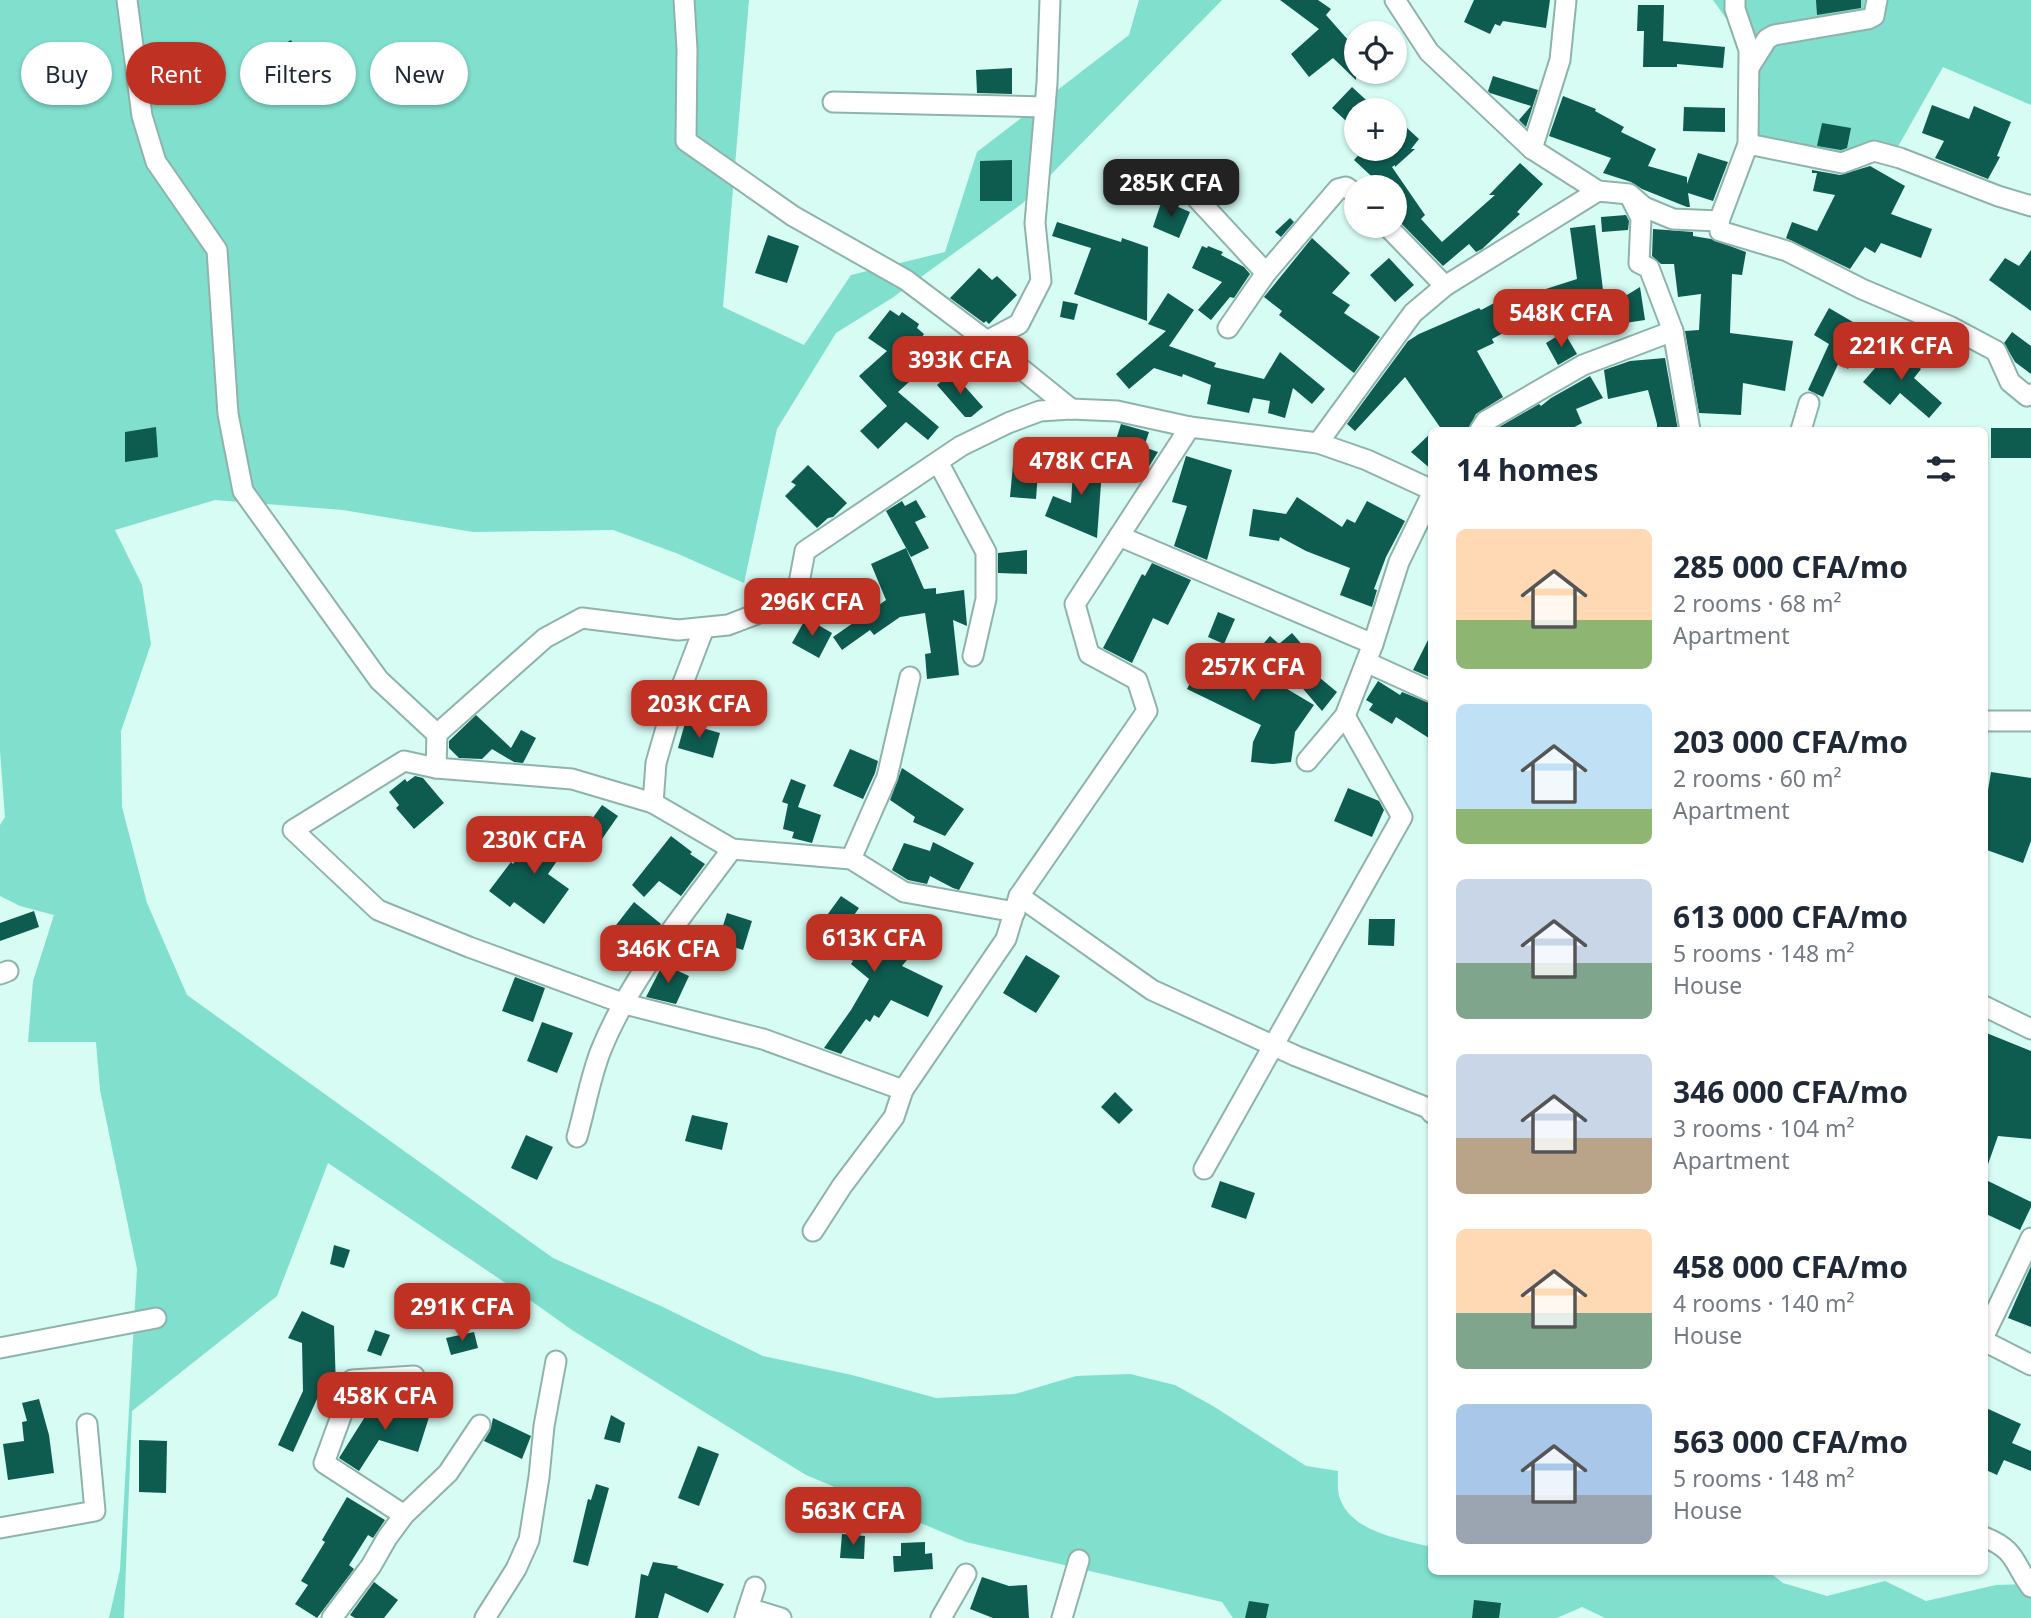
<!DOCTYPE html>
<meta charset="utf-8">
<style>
:root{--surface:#fff;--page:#f6f6f7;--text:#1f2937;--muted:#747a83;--accent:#bf3223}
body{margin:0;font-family:"Noto Sans",sans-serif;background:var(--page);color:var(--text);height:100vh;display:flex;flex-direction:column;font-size:26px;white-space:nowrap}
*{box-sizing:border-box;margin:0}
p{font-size:23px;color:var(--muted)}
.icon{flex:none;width:38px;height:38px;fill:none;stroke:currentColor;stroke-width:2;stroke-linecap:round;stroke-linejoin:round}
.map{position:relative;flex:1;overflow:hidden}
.side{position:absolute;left:1428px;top:427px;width:560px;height:1148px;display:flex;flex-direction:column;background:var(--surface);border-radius:10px;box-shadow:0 2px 5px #0004}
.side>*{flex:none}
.banner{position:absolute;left:21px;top:42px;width:665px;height:63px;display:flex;gap:14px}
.controls{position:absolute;left:1344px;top:21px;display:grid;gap:14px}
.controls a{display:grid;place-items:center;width:63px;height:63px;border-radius:50%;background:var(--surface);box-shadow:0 2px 5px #0004;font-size:35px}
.price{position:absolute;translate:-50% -60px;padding:0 16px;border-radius:14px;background:var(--accent);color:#fff;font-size:23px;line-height:46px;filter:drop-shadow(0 2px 4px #0008)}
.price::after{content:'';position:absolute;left:50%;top:42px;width:21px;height:16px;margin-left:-10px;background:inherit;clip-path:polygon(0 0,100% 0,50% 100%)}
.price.selected{background:#222;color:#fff}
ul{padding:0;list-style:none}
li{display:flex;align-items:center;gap:21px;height:175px;padding:0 28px}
li span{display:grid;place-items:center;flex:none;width:196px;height:140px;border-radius:10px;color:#555}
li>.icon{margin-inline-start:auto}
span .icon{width:84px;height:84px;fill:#fffc;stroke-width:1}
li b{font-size:30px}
h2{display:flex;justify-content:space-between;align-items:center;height:84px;padding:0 28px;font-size:30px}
.tag{padding:0 24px;border-radius:32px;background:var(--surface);box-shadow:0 2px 5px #0004;font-size:24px;line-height:63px}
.tag.selected{background:var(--accent);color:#fff}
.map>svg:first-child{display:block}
.green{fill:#80dfcd}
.building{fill:#0e5b50}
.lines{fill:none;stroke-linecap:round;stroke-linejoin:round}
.minor-casing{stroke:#8eb3ab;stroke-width:23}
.minor{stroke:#fff;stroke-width:19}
</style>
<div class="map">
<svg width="2031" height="1618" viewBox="0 0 2031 1618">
<rect width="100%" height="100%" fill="#d6fcf4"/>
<g class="green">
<path d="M0,0H749L723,307L804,345L851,275L945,252L977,152L1129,35L1139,0H1222L1023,203L892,298L836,333L777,429L744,583L676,553L613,530L473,532L343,510L215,500L115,530L142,585L151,644L121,731L122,807L147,903L187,995L553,1258L665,1308L763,1356L852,1375L936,1398L1015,1394L1076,1376L1130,1374L1175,1385L1213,1406L1306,1466L1338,1471C1338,1479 1337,1491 1340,1499C1353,1533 1401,1539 1431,1547L1432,1572H1769L1783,1583L1827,1596L1885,1581L1926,1601L1996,1585L2028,1584L2031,1587V1618H1605L1582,1607L1557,1618H1233L1222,1602L966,1542L806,1475L572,1330L516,1290L328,1163L277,1296L132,1411L124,1618H109L120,1570L137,1269L100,1090L96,1042H28L33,981L54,915L20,906L0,896V825L5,817L0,751Z"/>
<path d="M1713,0H2031V105L1943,67L1887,166L1869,159L1759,145L1742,41Z"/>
</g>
<g class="building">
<path d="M1280,0H1318L1331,9L1326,15L1356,49V80L1333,58L1309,77L1291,54L1319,29Z"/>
<path d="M1474,0H1550L1546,28L1503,21L1500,26L1495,24L1490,34L1464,22Z"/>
<path d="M1816,0H1861V8L1817,15Z"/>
<path d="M1638,5H1664L1663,41L1725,47L1723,68L1677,64V67H1643L1644,31H1637Z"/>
<path d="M291,40L302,59L252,87L241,68Z"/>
<path d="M1012,68V94L977,93L976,70Z"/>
<path d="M1493,76L1538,90L1526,127L1519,120L1531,106L1490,93L1488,91Z"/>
<path d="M1352,87L1377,110H1356V130L1332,108Z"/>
<path d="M1563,96L1596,109L1595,111L1624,127L1621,132L1656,149L1648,166L1687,177V184L1698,153L1728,162L1713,201L1688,193L1690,207H1687L1642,189L1631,182L1603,173L1611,158L1549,136Z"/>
<path d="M1932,105L1969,119L1974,106L2011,122L1997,156L2000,157L1988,179L1935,158L1944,141L1922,133Z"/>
<path d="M1684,107L1725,108V132L1683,131Z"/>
<path d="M1395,117L1419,139L1411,149H1415L1395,167V165L1392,167L1425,215L1421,219L1442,242L1495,195H1489L1520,163L1543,184L1517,212L1520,214L1482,249L1476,252L1469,244L1443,266L1395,217V187H1383L1354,160L1364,149H1395Z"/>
<path d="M1822,123L1851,128L1847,148L1841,150L1817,146Z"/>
<path d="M1012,160V201H980V161Z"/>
<path d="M1870,166L1905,186L1891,214L1932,229L1921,258L1881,243L1875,253L1865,247L1850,269L1786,238L1792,222L1817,231L1835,195L1813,191L1817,173H1812V170L1840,175Z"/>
<path d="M1162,200L1190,212L1179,238L1153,227Z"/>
<path d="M1626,215L1629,221L1628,230L1602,232L1601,217Z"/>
<path d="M1290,218L1294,222L1281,237L1275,232Z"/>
<path d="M1057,222L1121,242L1122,238L1148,247L1147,321L1074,294L1091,248L1052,236Z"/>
<path d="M1595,225L1603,290L1524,316L1526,321L1492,339L1494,343L1477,351L1503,397L1476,414L1468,430H1442L1405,377L1355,431L1347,424L1408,341L1419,334L1479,308L1481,310L1500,300L1502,303L1577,279L1570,228Z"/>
<path d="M1653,229L1693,232V236L1711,239L1746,252L1742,275L1732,274L1730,333L1793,341L1785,391L1743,383L1741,415L1699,413L1685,331L1699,330L1701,294L1678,297L1674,264H1661L1652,256Z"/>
<path d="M768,235L799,246L787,283L755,273Z"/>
<path d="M1312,238L1350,273L1332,293L1350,305L1344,313L1380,337L1354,373L1279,315L1282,311L1264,297Z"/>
<path d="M1202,246L1207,248L1208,246L1223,252L1221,255L1244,267L1250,274L1234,298L1230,297L1211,320L1198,310L1222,282L1192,268Z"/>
<path d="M2031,250V311L1989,280L2005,258L2019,266Z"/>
<path d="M1389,258L1414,285L1395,302L1370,275Z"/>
<path d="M979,268L992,280L997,276L1017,295L989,324L986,321L984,323L950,298Z"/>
<path d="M1640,287L1645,320L1598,327L1596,314Z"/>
<path d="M1168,293L1194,310L1169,346L1216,363L1214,367L1264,379L1280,352L1325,389L1312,404L1293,388L1285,418L1268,413L1270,401L1253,398L1249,413L1207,404L1211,385L1183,374L1182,377L1154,368L1129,389L1116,374L1166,331L1148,324Z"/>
<path d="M1063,301L1078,304L1074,320L1060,317Z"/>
<path d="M1829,308L1870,332L1848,369L1839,362L1823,397L1808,390L1829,344L1814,335Z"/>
<path d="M890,310L899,316L902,312L919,324L917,328L924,334L900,370L910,381L898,392L939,427L928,440L906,422L878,449L860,431L887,406L859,376L887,351L868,338Z"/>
<path d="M1564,332L1577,354L1558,365L1546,343Z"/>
<path d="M2012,332L2031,346V374L2015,362L2004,343Z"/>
<path d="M1894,346L1921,369L1914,378L1942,403L1929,418L1900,393L1890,405L1863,382Z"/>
<path d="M1665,358L1678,430H1657V424L1648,390L1608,399L1604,370L1630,361Z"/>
<path d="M952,372L983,407L971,417H965L937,385Z"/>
<path d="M1590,376L1603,398L1576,409L1582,423L1569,430H1494L1539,404L1541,406L1551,398Z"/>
<path d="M1121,424L1149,432L1144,447L1158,452L1145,473L1109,462Z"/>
<path d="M156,427L158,457L125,462V432Z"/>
<rect x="1991" y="428" width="40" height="30"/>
<path d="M1432,432V470L1411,452Z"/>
<path d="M1015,443L1040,445L1036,499L1010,497Z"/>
<path d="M1074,455L1103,457L1097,538L1045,516L1053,496L1071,503Z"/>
<path d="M1186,456L1232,470L1207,560L1174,546L1187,506L1172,502Z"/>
<path d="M808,465L847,503L833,517L828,518L817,528L785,496L796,485L791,482Z"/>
<path d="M1297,497L1342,527L1347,519L1355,523L1367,501L1405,521L1386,557L1374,589L1377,590L1372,607L1340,595L1350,568L1306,551L1280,537L1279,541L1249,536L1253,509L1286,514Z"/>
<path d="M916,500L926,517L915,522L929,548L911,557L886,511L902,501L905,506Z"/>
<path d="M906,548L924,589L936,588V594L964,590L967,626L953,620L959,675L927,679L925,654L931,653L925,613L900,617L874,635L870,630L842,650L833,637L886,600L871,564Z"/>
<path d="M1027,550V574L998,573V553Z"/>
<path d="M1152,563L1191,580L1168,625L1153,618L1132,663L1103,648L1142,574L1145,576Z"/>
<path d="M1218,612L1235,619L1224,644L1208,637Z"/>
<path d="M806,618L832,633L819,658L792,643Z"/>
<path d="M1432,632V678L1413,670Z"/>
<path d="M1292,633L1312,656L1303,664L1337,692L1322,711L1264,643L1270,636L1279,644Z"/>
<path d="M1210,643L1314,705L1295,732L1291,762L1273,764L1251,762L1253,742L1261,725L1187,689Z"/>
<path d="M1378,681L1400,695L1402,692L1432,704V740L1396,717L1392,724L1369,710L1373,704L1366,700Z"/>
<path d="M476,715L511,748L521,730L536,738L523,763L514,762L492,749L482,759L459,758L449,748V741Z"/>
<path d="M685,723L720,733L713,758L678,748Z"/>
<path d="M850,749L878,761L875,773L863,799L833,786Z"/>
<path d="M902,768L964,809L945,836L913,822L915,817L890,800Z"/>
<path d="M1991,772L2031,778V841L2023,863L1984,849V814Z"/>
<path d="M415,776L423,778L444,803L414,829L396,808L399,805L389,792L405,779L407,782Z"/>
<path d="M791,779L806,785L798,807L821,815L812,843L792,838L794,832L783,829L788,804L782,802Z"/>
<path d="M1348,788L1379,801L1384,810L1372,837L1334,821Z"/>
<path d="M602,805L618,816L595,849L579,837Z"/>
<path d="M538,827L545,832L549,828L570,842L548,874L569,889L544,924L514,902L510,907L489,891L511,862L513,864Z"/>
<path d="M671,836L692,852L690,854L705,864L681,896L659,881L644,897L632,885Z"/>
<path d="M933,842L974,863L959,890L953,888L930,876L927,884L908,880L892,870L904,843L930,851Z"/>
<path d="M841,896L859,908L850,921L879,946L884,940L892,946L895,942L911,955L902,966L943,986L928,1017L891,1000L879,1018L874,1015L870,1022L866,1019L841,1054L824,1048L851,1010L869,979L851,964L853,961L814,933Z"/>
<path d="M634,902L661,924L643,950L613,929Z"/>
<path d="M34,911L39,927L0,941V923Z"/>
<path d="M727,913L752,921L743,950L718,942Z"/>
<path d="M927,919L940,929L929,943L916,932Z"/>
<path d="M1369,919H1395L1394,946L1368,945Z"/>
<path d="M699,936L718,948L707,966L687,954Z"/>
<path d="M1026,955L1060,976L1036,1013L1003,993Z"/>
<path d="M663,964L689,976L676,1004L646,997Z"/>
<path d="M515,977L545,988L533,1022L502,1011Z"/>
<path d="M542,1022L573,1033L557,1073L527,1061Z"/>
<path d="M1984,1032L2031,1051V1139L1998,1136L1987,1167H1984Z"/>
<path d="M1115,1092L1133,1110L1119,1124L1101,1107Z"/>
<path d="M692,1115L728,1123L722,1150L685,1141Z"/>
<path d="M526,1135L553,1147L537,1180L511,1168Z"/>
<path d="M1984,1179L2031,1202V1207L2020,1230L1984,1213Z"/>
<path d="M1220,1181L1255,1193L1246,1219L1211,1207Z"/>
<path d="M334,1245L350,1250L344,1268L330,1264Z"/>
<path d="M2031,1266V1327L2008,1318Z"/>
<path d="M463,1289V1306H440V1290Z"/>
<path d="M302,1311L334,1326L336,1388H322L293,1452L278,1445L303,1391L302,1343L288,1338Z"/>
<path d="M375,1330L390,1335L381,1356L367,1351Z"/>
<path d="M474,1332L478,1348L451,1355L446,1338Z"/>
<path d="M39,1399L49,1435L54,1473L8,1480L3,1444L24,1441L22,1422L27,1421L22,1403Z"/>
<path d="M375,1401L430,1414L418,1452L379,1440L359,1471L339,1458Z"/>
<path d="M1984,1407L2021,1424L2012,1443L2031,1451V1471L2004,1460L1997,1475L1984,1469Z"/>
<path d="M611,1415L625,1423L620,1443L604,1439Z"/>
<path d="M493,1418L531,1436L522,1459L484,1441L490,1431Z"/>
<path d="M139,1440L167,1441L166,1493L139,1492Z"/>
<path d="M698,1446L719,1454L699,1506L678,1498Z"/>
<path d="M596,1484L609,1488L588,1566L573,1562L588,1499L591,1500Z"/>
<path d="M347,1497L385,1520L373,1538L368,1535L349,1565L354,1569L317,1618L295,1604L308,1585L301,1581L325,1542L322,1540Z"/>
<path d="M813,1497L839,1503L836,1520L809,1513Z"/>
<path d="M842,1534L865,1536L864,1559L840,1558Z"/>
<path d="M925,1542V1554L932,1553L933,1569L894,1572L893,1556H901V1543Z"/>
<path d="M653,1562L678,1566L677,1568L724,1584L708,1613L665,1593L658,1618H635L641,1574L648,1576Z"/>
<path d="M982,1577L1009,1586L1027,1585L1029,1618H993L970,1609Z"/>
<path d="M374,1582L398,1600L384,1618H355L350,1615Z"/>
<path d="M1474,1600L1501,1603L1499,1618H1472Z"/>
<path d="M1249,1601L1269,1604L1266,1618H1245Z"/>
</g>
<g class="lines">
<defs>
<g id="minor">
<path d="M127,0L142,116L156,162L217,250L228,414L243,491L379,680L437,734L545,638L582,618L678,630L728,625L796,599L805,551L961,446L1008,423L1040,411L1071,409L1117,411L1190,427L1318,443L1367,460L1432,490"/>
<path d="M684,0L687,49L686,141L793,216L906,280L987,341L1071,409"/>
<path d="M1395,0L1429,52L1532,149L1598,191L1629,194L1644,207L1673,219L1719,221L1720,231L1787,251L1862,289L1949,326L1996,351L2010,382L2027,396L2031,394"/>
<path d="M1750,66L1767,39L1774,35L1868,19L1874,16L1877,0"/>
<path d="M833,102L1045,107"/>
<path d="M1748,144L1842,163L1874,151L1900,158L1998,196L2031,206"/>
<path d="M1532,149L1560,60L1566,0"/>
<path d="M1192,193L1266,273"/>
<path d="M1631,198L1641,218L1639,263L1649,268L1673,331L1690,430"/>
<path d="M1719,221L1748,144L1749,50L1735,9V0"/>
<path d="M1387,226L1445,286"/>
<path d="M1228,328L1266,273L1338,189L1346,187L1356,194"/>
<path d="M987,341L1019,324L1041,281L1035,223L1047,83L1050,0"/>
<path d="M1480,430L1486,421L1583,365L1673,331"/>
<path d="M1801,430L1809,403"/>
<path d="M1318,443L1413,313L1445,286L1598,191"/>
<path d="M938,462L986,552V599L973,656"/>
<path d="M1119,536L1373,644"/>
<path d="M1366,662L1432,692"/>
<path d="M1984,721H2031"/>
<path d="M437,734L436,768L572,779L653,803L732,849L851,859L904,892L1015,912"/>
<path d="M1307,761L1345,716L1373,644L1399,562L1432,494"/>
<path d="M436,768L404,761L293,830L378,910L469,947L625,1004L763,1039L903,1090L1006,939L1019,896L1147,711L1137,680L1089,654L1075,604L1190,427"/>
<path d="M653,803L656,763L667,725L704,628"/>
<path d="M851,859L887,777L910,677"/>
<path d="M1019,896L1152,990L1296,1056L1428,1108L1432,1113"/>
<path d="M0,974L8,971"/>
<path d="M1984,1006L2031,1029"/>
<path d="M577,1137C585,1109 590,1078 601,1050C631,976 686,912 732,849"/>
<path d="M1204,1169L1402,817L1345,716"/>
<path d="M813,1231L842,1186L894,1117L903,1090"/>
<path d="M1984,1336L2031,1238"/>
<path d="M1984,1341L2031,1365"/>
<path d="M0,1348L156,1318"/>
<path d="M404,1515L324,1463L348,1397L352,1380L414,1376"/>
<path d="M0,1528L95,1511L87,1424"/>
<path d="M1984,1537C2017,1550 2013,1563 2031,1587"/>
<path d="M748,1608L781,1618"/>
<path d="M332,1618L371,1566L387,1538L404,1515L448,1473L480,1425"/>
<path d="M485,1618L516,1569L529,1540L539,1477L544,1426L556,1361"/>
<path d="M745,1618L755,1587"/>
<path d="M941,1618L966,1574"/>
<path d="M1062,1618L1079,1560"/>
</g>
</defs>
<use href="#minor" class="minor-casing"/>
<use href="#minor" class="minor"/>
</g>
</svg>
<div class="controls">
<a><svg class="icon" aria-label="locate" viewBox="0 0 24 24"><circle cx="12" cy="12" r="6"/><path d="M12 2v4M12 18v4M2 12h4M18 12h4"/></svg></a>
<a>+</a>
<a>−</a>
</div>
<b class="price selected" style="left:1171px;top:219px">285K CFA</b>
<b class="price" style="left:1561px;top:349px">548K CFA</b>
<b class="price" style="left:1901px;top:382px">221K CFA</b>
<b class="price" style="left:960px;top:396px">393K CFA</b>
<b class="price" style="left:1081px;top:497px">478K CFA</b>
<b class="price" style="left:812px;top:638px">296K CFA</b>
<b class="price" style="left:1253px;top:703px">257K CFA</b>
<b class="price" style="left:699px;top:740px">203K CFA</b>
<b class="price" style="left:534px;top:876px">230K CFA</b>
<b class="price" style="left:874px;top:974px">613K CFA</b>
<b class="price" style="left:668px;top:985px">346K CFA</b>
<b class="price" style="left:462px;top:1343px">291K CFA</b>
<b class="price" style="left:385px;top:1432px">458K CFA</b>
<b class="price" style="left:853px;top:1547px">563K CFA</b>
<div class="banner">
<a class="tag">Buy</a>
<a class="tag selected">Rent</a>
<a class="tag">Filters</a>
<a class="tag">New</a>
</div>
<section class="side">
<h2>14 homes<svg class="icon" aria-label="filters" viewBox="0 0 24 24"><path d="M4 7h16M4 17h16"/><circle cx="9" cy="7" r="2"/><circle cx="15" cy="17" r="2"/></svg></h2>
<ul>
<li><span style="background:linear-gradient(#ffd9b3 65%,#8fb573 0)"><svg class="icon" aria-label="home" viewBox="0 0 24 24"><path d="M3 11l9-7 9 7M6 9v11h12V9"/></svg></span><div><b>285 000 CFA/mo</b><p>2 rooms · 68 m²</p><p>Apartment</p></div></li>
<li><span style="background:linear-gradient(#bfe0f5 75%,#8fb573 0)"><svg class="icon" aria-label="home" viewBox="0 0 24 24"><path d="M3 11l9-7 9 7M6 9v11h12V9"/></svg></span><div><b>203 000 CFA/mo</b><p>2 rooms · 60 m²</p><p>Apartment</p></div></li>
<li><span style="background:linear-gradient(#c9d6e8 60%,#7fa58c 0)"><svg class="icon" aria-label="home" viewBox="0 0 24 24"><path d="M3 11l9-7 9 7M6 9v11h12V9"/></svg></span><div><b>613 000 CFA/mo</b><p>5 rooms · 148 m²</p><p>House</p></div></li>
<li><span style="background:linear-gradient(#c9d6e8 60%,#b9a48a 0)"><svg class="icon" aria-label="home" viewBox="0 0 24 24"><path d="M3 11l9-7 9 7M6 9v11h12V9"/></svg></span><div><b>346 000 CFA/mo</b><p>3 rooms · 104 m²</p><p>Apartment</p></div></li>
<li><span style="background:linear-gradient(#ffd9b3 60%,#7fa58c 0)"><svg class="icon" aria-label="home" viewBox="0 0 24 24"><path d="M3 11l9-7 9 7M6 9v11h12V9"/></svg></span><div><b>458 000 CFA/mo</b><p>4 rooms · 140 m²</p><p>House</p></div></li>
<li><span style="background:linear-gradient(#a9c7e8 65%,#9aa5b1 0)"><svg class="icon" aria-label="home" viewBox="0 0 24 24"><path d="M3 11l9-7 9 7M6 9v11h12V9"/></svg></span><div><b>563 000 CFA/mo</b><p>5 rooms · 148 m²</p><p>House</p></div></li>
</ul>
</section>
</div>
